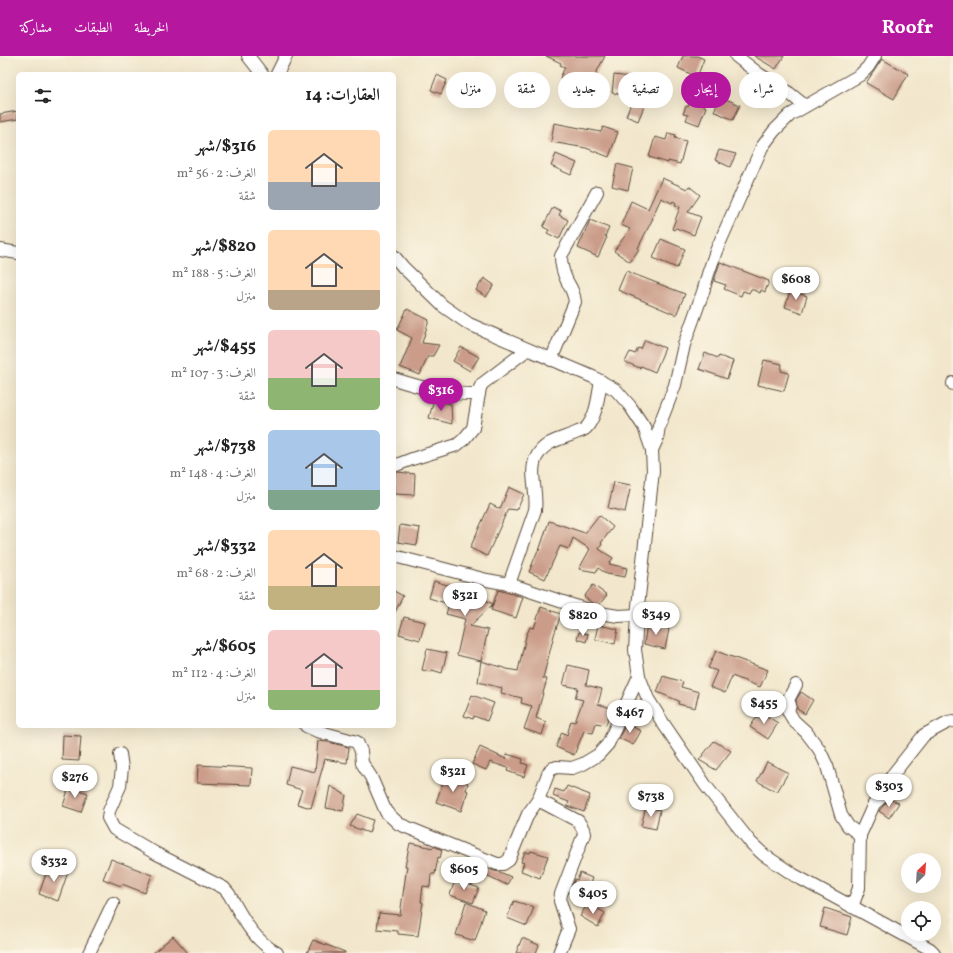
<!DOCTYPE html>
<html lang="ar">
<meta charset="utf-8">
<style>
:root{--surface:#fff;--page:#f6f6f6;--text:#222;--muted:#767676;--accent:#b5179e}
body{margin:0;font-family:Vollkorn,Amiri,serif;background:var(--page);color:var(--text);direction:rtl;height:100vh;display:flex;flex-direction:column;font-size:15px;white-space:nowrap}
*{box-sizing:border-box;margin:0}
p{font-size:13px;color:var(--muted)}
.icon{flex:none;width:22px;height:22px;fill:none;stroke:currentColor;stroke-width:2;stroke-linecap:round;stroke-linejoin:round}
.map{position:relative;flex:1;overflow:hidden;direction:ltr}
.side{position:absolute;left:16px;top:16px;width:380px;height:656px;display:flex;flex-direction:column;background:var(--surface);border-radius:6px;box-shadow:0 4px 16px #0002;direction:rtl}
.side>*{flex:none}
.hud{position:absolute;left:408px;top:16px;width:380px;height:36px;direction:rtl;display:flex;gap:8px}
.needle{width:26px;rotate:25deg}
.controls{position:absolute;left:901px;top:797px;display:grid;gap:8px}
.controls a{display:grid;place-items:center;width:40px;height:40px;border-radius:50%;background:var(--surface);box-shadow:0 4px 16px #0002;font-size:20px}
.price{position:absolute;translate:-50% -34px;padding:0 9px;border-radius:14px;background:#fff;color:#222;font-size:13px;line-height:26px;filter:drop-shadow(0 1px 2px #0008)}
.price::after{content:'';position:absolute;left:50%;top:24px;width:12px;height:9px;margin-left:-6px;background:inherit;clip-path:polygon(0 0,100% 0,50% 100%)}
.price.selected{background:var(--accent);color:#fff}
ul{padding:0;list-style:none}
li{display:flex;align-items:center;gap:12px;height:100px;padding:0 16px}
li span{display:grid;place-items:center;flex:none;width:112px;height:80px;border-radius:6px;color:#555}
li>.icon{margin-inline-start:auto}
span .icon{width:48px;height:48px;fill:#fffc;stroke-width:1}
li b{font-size:17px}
h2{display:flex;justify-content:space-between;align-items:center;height:48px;padding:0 16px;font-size:17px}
.pill{padding:0 14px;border-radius:18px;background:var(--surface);box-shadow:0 4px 16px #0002;font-size:14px;line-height:36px}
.pill.selected{background:var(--accent);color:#fff}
header{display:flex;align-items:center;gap:24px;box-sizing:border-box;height:56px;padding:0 20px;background:var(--accent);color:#fff}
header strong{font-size:19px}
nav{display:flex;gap:22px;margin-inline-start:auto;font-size:14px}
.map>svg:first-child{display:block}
.building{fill:#ca9c89}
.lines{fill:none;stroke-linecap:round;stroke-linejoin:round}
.minor-casing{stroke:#564638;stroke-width:14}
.minor{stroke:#fff;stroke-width:12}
</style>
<header>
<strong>Roofr</strong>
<nav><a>الخريطة</a><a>الطبقات</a><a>مشاركة</a></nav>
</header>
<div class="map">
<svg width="953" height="897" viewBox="0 0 953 897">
<rect width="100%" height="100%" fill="#fcf5e5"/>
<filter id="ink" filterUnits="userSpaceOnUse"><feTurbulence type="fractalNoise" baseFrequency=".025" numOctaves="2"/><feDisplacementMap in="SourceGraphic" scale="8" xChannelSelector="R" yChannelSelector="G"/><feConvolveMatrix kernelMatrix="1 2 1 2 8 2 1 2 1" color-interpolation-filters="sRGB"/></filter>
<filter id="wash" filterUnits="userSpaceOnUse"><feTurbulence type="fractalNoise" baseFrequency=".012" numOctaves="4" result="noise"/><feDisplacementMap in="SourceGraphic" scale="16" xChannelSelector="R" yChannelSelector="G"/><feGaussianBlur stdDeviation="0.9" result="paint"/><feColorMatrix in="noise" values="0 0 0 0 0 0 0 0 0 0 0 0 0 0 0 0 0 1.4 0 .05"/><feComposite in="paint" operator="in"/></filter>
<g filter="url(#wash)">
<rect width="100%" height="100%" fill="#f2e7cc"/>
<g id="blocks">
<g class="building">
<path d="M546,0H605L591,27L573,18L568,26L560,22L565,11L560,9L561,7Z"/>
<path d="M683,0H697L704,3L697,21L678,12Z"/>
<path d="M754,0H784L776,13Z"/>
<path d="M882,3L908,18L894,43L866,27Z"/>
<path d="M437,19L447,24L441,38L431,34Z"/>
<path d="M614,19L630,21L628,39L612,37Z"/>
<path d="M693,31L705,34L701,49L706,51L699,69L686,64L688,59L683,58L686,50L688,51Z"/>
<path d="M721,41L740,49L733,64L714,55Z"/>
<path d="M633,43L645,48L638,65L626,60Z"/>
<path d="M18,55V63L0,66V58Z"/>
<path d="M554,67L601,76L603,71L618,76L609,101L586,92L551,86Z"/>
<path d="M668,77L676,79L675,82L686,85L680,108L668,105V107L649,101L655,81L666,84Z"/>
<path d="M719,94L736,98L730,111L715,104Z"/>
<path d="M556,98L577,107L571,119L551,110Z"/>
<path d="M617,108L633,112L628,134L612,130Z"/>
<path d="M662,122L687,133L689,130L700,139L688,156L701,161L694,179L676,172L674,174L672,173L680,151L675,149L676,147L673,145L672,147L661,142L652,162H653L638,192L639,193L630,206L614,195L630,173L621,169L631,145L648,153Z"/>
<path d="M553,151L561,155L559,159L568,164L559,183L547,177L549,174L543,171Z"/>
<path d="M590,164L609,172L605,180L607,181L598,201L578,192Z"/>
<path d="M661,183L685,193L677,212L653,202Z"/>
<path d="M720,206L769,225L765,236L761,234L760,237L751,233L749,237L743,235L741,240L724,233L726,229L714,225Z"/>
<path d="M626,215L685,238L676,259L618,234Z"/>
<path d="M484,222L494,229L486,241L476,234Z"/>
<path d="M792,229L794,230V236L807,240L802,257L785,251Z"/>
<path d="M407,253L429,264L422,287L439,289L433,300H428L420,319L400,311L412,282L397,274Z"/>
<path d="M645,284L665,292L655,316L641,310L640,312L625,306L630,296L635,298L638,292L641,293Z"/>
<path d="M461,291L479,301L470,315L453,305Z"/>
<path d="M705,297L718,302L719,300L733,305L727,323L699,313Z"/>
<path d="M764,304L782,308L781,315L789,317L784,335L758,329Z"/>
<path d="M434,343L451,348L452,368L429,362Z"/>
<path d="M398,416L415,418L414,439L394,438L395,417Z"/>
<path d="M614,426L631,429L625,456L608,452Z"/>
<path d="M509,431L524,438L517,454L508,453L487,500L470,492L490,448L500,453Z"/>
<path d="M599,459L613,471L601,487L602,488L599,493L613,502L609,508L627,512L625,521L607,518L598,512L596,516L579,513L590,493L573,482L569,493L560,490L545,523L529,516L538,494L539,495L549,465L585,477Z"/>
<path d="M400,469L420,472L417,489L398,486Z"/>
<path d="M434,525L464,534L493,548L470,570L488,574L481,605L457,599L465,563L446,558L449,548L429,542Z"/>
<path d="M593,529L607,539L599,549L592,547L584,541Z"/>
<path d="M498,534L523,541L516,562L491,554Z"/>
<path d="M394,535L403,540L394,558Z"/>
<path d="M541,551L561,558L554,579L543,622L547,623L536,662L546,666L542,679L524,673L532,650L521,647L522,642L501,637L502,632L478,626L481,605L507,613L518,615L526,580L530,571L534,572Z"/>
<path d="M404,561L425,566L420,584L399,578Z"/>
<path d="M647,567L669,573L665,593L644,588Z"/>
<path d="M598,569L618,573L615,588L595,583Z"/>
<path d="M579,576L588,578L586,586L577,583Z"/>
<path d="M427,593L447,597L442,617L432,614L431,616L422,614Z"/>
<path d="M716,595L768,614L760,631L732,620L725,637L710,631L717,615L708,612Z"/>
<path d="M568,609L589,614L586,629L602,633L598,648L611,652L606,669L596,667L593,677L584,675L574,699L556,691L562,676L567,679L571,665L575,666L583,644L575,642L578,632L563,629Z"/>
<path d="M663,620L683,626L681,631L699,636L695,652L678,648L679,645L657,636Z"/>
<path d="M801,636L813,644L805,658L797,653L796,644Z"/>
<path d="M472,639L494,647L487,665L474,660L473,663L464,660Z"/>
<path d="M760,656L778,667L768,683L750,671Z"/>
<path d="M626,667L641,675L633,689L619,682Z"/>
<path d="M63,679L81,680L79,705L62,704Z"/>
<path d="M318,685L328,686L349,691L347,707L325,703L311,752L297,748L302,734L286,729L290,710L315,716Z"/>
<path d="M714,685L731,695L716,714L699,704Z"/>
<path d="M480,691L506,703L507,698L523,703L522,707L528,709L524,721L507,715L508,712L490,706L486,714L472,708Z"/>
<path d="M767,706L788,717L777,736L757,725Z"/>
<path d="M198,709L252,712L251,729L197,727Z"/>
<path d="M446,718L468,727L466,734L468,735L461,755L436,746Z"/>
<path d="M330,730L346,739L343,755L326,752Z"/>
<path d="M567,730L590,739L584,756L567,750L569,746L553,740L555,733L564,736Z"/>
<path d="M69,731L88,737L81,756L63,750Z"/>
<path d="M889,743L899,747L889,762L879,755Z"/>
<path d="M646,751L660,754L656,773L641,770Z"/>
<path d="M357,758L373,764L369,777L350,770Z"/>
<path d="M410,787L433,792L434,790L442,794L440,802L438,801L435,818H431L430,831L423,830L421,846H423L418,880L398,878V875L377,873L379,857L400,859L407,810H405Z"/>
<path d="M531,795L548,800L540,822L521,815L524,807L521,806L525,796L530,797Z"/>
<path d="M111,803L152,819L145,837L122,828L121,830L103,823Z"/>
<path d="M49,809L68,816L58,845L39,838Z"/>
<path d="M486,812L494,815L500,816L511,821L507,829L484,818Z"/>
<path d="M580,817L592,822L586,838L571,832L575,823L577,824Z"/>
<path d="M455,824L479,832L473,847L450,839Z"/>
<path d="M514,845L534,851L527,870L507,862Z"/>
<path d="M466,846L485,854L475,885L456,879Z"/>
<path d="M588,847L605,857L598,871L580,860Z"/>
<path d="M825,852L852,861L847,879L820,871Z"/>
<path d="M173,880L188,897H153Z"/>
<path d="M522,882L539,889L536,897H516Z"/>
<path d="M313,884L345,896V897H307Z"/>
</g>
</g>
</g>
<g filter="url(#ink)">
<use href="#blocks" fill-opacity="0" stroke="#564638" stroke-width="1"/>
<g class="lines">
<defs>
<g id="minor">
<path d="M248,0L262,18"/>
<path d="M736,0L759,18L789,37L805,50"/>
<path d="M277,18L286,0"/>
<path d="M0,194L18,197"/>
<path d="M394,200L403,211L443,250L469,268L593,321L616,334L630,350L644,371L652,394L653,415L637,559L635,594L639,620L648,643L663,667L706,730L751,787L764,799L794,819L930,893L934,897"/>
<path d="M551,304L575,246C574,237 571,232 567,225C563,217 561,209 561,200L597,136"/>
<path d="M394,323C422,332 449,339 479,338"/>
<path d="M953,328V327"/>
<path d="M652,394L657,383L659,370L675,329L684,289L703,236L708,218L716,195L762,91L774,75L790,59L860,19L868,11L875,0"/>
<path d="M394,410L412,403L457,389L464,383L473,372L480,332L482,328L527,294"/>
<path d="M394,500L487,524L509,528L572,549L600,557L618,560L637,559"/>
<path d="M509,528L535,454C538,436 528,415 537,400C546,384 563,383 578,376C581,375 584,374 586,372C597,360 598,340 601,325"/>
<path d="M796,629L788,644L790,649L788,655L794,665L806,676L819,693L827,710L841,759L848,770L860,779"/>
<path d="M306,670L317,675L357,686L361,695L362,707L371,721L386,756L399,768L497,808H503L509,804L528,758L538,744L548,718L551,713L557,711L572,712L583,708L598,699L608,688L639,620"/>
<path d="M120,698L122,712L120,730L109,755L108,762L114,773L155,797L224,832L229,838C242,861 253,884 277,897"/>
<path d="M538,744L578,765L583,773L584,778L561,838L560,845L569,873L559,897"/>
<path d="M852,851L859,832L860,779L874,748L882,741L884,732L894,717L924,679L948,666L953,665"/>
<path d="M89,897L113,847"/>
</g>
</defs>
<use href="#minor" class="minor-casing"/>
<use href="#minor" class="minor"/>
</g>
</g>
</svg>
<div class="controls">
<a><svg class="needle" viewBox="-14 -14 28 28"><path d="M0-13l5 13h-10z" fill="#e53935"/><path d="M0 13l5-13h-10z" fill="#767676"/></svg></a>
<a><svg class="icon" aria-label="locate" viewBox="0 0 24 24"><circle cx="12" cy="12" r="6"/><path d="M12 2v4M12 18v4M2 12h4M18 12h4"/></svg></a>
</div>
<b class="price" style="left:796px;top:245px">$608</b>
<b class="price selected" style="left:441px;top:356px">$316</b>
<b class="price" style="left:465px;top:561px">$321</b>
<b class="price" style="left:656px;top:580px">$349</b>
<b class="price" style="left:583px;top:581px">$820</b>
<b class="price" style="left:764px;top:669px">$455</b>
<b class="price" style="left:630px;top:678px">$467</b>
<b class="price" style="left:453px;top:737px">$321</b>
<b class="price" style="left:75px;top:743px">$276</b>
<b class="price" style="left:889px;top:752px">$303</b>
<b class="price" style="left:651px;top:762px">$738</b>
<b class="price" style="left:54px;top:827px">$332</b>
<b class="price" style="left:464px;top:835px">$605</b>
<b class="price" style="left:593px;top:859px">$405</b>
<div class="hud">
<a class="pill">شراء</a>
<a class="pill selected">إيجار</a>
<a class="pill">تصفية</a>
<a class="pill">جديد</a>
<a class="pill">شقة</a>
<a class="pill">منزل</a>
</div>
<section class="side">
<h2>العقارات: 14<svg class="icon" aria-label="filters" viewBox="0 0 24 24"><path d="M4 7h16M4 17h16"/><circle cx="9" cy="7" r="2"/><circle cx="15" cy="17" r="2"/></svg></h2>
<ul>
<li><span style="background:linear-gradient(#ffd9b3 65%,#9aa5b1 0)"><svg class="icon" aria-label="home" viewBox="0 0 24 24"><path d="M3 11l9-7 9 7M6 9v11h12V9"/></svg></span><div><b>$316/شهر</b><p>الغرف: 2 · 56 m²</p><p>شقة</p></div></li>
<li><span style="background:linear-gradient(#ffd9b3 75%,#b9a48a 0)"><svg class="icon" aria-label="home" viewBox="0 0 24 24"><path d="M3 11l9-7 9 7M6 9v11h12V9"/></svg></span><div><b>$820/شهر</b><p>الغرف: 5 · 188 m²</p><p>منزل</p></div></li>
<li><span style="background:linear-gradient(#f6c9c9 60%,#8fb573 0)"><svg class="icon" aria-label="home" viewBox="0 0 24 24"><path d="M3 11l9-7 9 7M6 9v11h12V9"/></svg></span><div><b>$455/شهر</b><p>الغرف: 3 · 107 m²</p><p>شقة</p></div></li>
<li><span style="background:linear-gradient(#a9c7e8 75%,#7fa58c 0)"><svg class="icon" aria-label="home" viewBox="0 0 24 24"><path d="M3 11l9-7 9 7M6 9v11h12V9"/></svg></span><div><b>$738/شهر</b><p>الغرف: 4 · 148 m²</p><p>منزل</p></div></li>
<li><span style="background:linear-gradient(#ffd9b3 70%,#c2b280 0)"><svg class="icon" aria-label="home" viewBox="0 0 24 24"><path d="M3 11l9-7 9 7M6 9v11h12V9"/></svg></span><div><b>$332/شهر</b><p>الغرف: 2 · 68 m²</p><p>شقة</p></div></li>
<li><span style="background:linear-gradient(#f6c9c9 75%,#8fb573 0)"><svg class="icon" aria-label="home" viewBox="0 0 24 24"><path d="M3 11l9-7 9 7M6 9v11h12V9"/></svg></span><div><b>$605/شهر</b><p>الغرف: 4 · 112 m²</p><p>منزل</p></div></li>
</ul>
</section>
</div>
